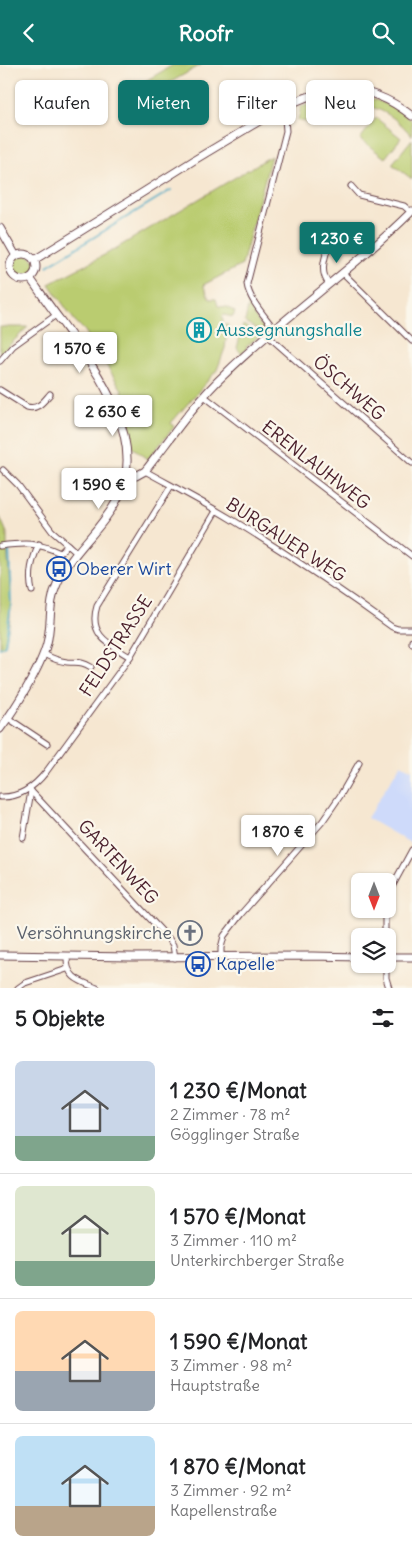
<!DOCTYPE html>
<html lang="de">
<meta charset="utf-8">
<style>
:root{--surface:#fff;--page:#f6f6f6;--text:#202124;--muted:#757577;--line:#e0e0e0;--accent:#0f766e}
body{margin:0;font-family:Delius,sans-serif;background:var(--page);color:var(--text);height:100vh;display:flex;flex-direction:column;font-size:19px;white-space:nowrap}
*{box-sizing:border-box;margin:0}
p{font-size:16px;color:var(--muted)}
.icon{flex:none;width:28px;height:28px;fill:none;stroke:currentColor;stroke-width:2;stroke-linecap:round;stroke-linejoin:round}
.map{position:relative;height:923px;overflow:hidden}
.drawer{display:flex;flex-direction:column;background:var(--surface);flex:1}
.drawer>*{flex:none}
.banner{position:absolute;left:15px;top:15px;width:382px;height:45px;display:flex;gap:10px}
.needle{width:32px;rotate:180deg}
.buttons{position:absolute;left:351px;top:808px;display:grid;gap:10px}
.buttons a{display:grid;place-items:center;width:45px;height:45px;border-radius:8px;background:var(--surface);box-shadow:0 1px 4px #0004;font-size:25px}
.price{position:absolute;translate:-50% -42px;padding:0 11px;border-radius:5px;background:#fff;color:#222;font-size:16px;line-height:32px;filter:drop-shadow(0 1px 2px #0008)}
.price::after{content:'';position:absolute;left:50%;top:30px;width:15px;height:11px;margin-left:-8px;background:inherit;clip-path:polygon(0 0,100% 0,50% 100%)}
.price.current{background:var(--accent);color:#fff}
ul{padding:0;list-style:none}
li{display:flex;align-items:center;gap:15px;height:125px;padding:0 15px}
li+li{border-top:1px solid var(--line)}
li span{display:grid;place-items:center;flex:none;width:140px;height:100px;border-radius:8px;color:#555}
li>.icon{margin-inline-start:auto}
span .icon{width:60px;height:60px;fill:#fffc;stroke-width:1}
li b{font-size:21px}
h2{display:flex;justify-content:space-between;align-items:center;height:60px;padding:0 15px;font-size:21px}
.pill{padding:0 18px;border-radius:8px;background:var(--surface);box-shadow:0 1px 4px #0004;font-size:18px;line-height:45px}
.pill.current{background:var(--accent);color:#fff}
header{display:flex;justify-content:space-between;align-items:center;height:65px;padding:0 15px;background:var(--accent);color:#fff;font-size:22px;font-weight:800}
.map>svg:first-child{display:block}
.built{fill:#cedafa}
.green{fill:#bacc6f;stroke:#82764d}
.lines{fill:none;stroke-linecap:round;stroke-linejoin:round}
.stream{stroke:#45a8c4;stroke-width:2}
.street-casing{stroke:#643d44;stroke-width:7}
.secondary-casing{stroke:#643d44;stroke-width:9}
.street{stroke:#fff;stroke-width:5}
.secondary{stroke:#fff;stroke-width:7}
.labels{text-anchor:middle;stroke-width:4.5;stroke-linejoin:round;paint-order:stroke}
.culture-label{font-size:18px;fill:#0d838f;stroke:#fbf7ec;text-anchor:start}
.street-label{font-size:18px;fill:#4a1f2b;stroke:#fbf7ec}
.transit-label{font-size:18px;fill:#164399;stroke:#fbf7ec;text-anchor:start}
.worship-label{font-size:18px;fill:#5b616d;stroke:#fbf7ec;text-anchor:end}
</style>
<header><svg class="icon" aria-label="back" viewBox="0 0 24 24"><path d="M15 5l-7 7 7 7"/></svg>Roofr<svg class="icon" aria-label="search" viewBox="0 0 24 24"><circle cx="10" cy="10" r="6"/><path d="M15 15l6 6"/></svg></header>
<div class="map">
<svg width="412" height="923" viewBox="0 0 412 923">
<rect width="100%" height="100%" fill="#fbf7ec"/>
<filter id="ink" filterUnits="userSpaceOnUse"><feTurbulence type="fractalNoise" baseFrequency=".02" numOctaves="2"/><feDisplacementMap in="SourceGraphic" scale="10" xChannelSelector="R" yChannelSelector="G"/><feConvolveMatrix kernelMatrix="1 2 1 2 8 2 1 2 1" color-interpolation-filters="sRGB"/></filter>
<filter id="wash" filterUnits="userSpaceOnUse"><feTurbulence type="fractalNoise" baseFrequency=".0096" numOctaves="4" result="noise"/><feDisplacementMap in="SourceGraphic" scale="20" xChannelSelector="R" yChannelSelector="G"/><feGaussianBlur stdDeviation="1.12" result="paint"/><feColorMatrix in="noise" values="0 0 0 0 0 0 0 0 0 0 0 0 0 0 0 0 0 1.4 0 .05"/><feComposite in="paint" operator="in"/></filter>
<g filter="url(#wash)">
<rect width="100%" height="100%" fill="#f6e7d1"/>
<path class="built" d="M401,699L412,705V779L367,753Z"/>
<g class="green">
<path d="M173,0H201L146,31L142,18Z"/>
<path d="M347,31C372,31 393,39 412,56V71C396,52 376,38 350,40C342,41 334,44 327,46L330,59H313L298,55L301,42L327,34Z"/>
<path d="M376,53L401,73L385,93L360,74Z"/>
<path d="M412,74V114L392,99Z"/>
<path d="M271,91L242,200L203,220L210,234H216L218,241L227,242L235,247L233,252L224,250L222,252L223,256L222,259L228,260L225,283L217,305L171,358L174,362L148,394L132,382L122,325L85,266L75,256L49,219L110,187Z"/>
<circle cx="23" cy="202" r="13"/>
<path d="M249,236L253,238L251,240L254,245L252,247L261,261L265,259L267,264L262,268L245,257Z"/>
<path d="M243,260L256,267L255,268L259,271L246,282L247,284L241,288L237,283Z"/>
<path d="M0,262H28L0,289Z"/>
<path d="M0,452L7,468V480L11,538L10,554L5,580L0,583Z"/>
</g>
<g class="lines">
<g class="stream">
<path d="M47,201L171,125"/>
<path d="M0,583L5,580L11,540L9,483"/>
</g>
</g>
</g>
<g filter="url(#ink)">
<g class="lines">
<defs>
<g id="street">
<path d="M351,121L359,130L404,141L411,147"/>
<path d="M343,208L412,276"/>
<path d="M329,219C318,206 326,190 330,175L332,171L336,170L363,177L372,184"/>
<path d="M274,264C265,251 249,235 247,219L286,66L285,54L282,43"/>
<path d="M267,270L412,398"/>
<path d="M0,296L13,281L56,250"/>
<path d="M0,325L27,342C38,345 43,337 50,329"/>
<path d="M204,331L412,491"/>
<path d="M3,405L18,420L52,466L77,488"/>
<path d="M145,406C174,422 203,437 231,454C286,488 340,524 392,562L398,564H412"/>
<path d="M0,481C24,478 38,477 60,488L68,480"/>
<path d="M32,526C28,509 32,495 39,479"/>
<path d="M412,576V578"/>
<path d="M44,589C51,593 59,596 67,597C79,598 81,596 91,602"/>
<path d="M130,592C109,579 88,570 97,541L171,421"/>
<path d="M8,653L47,679"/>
<path d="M29,724L169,874L173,880L175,893"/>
<path d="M0,732C19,733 35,721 46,707L130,592L216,446"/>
<path d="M23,773L31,726"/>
<path d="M388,829L412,785"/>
<path d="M385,844V871"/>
<path d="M67,892C66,913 80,916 97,923"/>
<path d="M221,892V883L224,871L241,849L322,757L340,731L359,698"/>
<path d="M386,899V913L389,923"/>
<path d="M18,923L25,918L67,904"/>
</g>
<g id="secondary">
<path d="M0,163L16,191"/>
<circle cx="23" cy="202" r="13"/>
<path d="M34,195C88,162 142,128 196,94C214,83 233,72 251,61C278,45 304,29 335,25C363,22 390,33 412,51"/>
<path d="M127,412L136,411L145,406C171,373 194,338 225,309C284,251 353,205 412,146"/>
<path d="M0,664C15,644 41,602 47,578C52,559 48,538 57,519C71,487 102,465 118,433C149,374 94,302 61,256C50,242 40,227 30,213"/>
<path d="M0,890L132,892L312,891L360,892"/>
<path d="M388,892H412"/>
</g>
</defs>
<use href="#street" class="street-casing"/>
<use href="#secondary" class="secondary-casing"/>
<use href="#street" class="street"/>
<use href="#secondary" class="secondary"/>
</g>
</g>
<defs>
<symbol id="building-ring" viewBox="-11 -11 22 22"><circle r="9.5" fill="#fbf7ec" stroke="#0f9aa8" stroke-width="1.5"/><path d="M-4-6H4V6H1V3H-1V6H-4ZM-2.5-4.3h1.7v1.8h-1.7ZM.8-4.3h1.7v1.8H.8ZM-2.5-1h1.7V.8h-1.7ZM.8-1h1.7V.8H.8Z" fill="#0f9aa8"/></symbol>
<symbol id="bus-ring" viewBox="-11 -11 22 22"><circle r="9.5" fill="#fbf7ec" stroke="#1a4fb4" stroke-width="1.5"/><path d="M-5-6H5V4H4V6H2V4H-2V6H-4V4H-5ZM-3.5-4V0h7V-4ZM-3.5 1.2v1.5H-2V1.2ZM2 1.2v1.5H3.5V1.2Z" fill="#1a4fb4"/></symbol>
<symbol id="church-ring" viewBox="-11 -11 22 22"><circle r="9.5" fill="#fbf7ec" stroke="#6b7280" stroke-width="1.5"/><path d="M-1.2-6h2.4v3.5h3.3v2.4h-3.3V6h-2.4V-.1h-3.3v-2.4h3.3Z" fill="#6b7280"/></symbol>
</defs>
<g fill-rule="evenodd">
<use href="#building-ring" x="185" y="251" width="28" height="28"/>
<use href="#bus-ring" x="45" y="490" width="28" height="28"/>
<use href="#church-ring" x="176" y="854" width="28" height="28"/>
<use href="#bus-ring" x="184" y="885" width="28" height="28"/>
</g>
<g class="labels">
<g class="culture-label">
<text x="216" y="271">Aussegnungshalle</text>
</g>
<g class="street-label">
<text transform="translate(349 323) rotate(41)" y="6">ÖSCHWEG</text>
<text transform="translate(316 400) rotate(38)" y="6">ERENLAUHWEG</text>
<text transform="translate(286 475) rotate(33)" y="6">BURGAUER WEG</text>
<text transform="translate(116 581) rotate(-57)" y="6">FELDSTRASSE</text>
<text transform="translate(118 797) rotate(47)" y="6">GARTENWEG</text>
</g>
<g class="transit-label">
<text x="76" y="510">Oberer Wirt</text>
<text x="216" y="905">Kapelle</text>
</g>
<g class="worship-label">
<text x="172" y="874">Versöhnungskirche</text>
</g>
</g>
</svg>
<div class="buttons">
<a><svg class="needle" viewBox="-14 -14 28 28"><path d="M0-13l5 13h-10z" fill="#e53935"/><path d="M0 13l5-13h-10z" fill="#757577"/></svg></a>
<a><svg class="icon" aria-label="layers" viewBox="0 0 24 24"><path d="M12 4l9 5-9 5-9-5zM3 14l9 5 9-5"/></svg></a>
</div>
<b class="price current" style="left:337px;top:199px">1 230 €</b>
<b class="price" style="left:80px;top:309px">1 570 €</b>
<b class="price" style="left:113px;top:372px">2 630 €</b>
<b class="price" style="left:99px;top:445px">1 590 €</b>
<b class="price" style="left:278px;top:792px">1 870 €</b>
<div class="banner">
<a class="pill">Kaufen</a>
<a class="pill current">Mieten</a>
<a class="pill">Filter</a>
<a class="pill">Neu</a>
</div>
</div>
<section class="drawer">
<h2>5 Objekte<svg class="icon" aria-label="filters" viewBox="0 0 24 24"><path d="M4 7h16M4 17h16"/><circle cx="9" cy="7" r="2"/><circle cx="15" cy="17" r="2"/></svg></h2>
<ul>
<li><span style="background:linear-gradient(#c9d6e8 75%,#7fa58c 0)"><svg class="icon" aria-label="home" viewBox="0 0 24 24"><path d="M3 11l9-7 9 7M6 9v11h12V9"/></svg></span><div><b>1 230 €/Monat</b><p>2 Zimmer · 78 m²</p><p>Gögglinger Straße</p></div></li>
<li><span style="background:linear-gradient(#dfe7d0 75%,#7fa58c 0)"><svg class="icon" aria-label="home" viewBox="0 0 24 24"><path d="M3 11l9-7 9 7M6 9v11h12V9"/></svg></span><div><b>1 570 €/Monat</b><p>3 Zimmer · 110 m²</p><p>Unterkirchberger Straße</p></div></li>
<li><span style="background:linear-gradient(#ffd9b3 60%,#9aa5b1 0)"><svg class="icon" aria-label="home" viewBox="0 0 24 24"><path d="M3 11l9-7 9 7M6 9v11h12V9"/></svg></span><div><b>1 590 €/Monat</b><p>3 Zimmer · 98 m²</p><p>Hauptstraße</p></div></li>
<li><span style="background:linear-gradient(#bfe0f5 70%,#b9a48a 0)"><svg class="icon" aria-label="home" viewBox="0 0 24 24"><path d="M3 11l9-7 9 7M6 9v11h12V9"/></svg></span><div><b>1 870 €/Monat</b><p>3 Zimmer · 92 m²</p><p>Kapellenstraße</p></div></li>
</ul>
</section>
